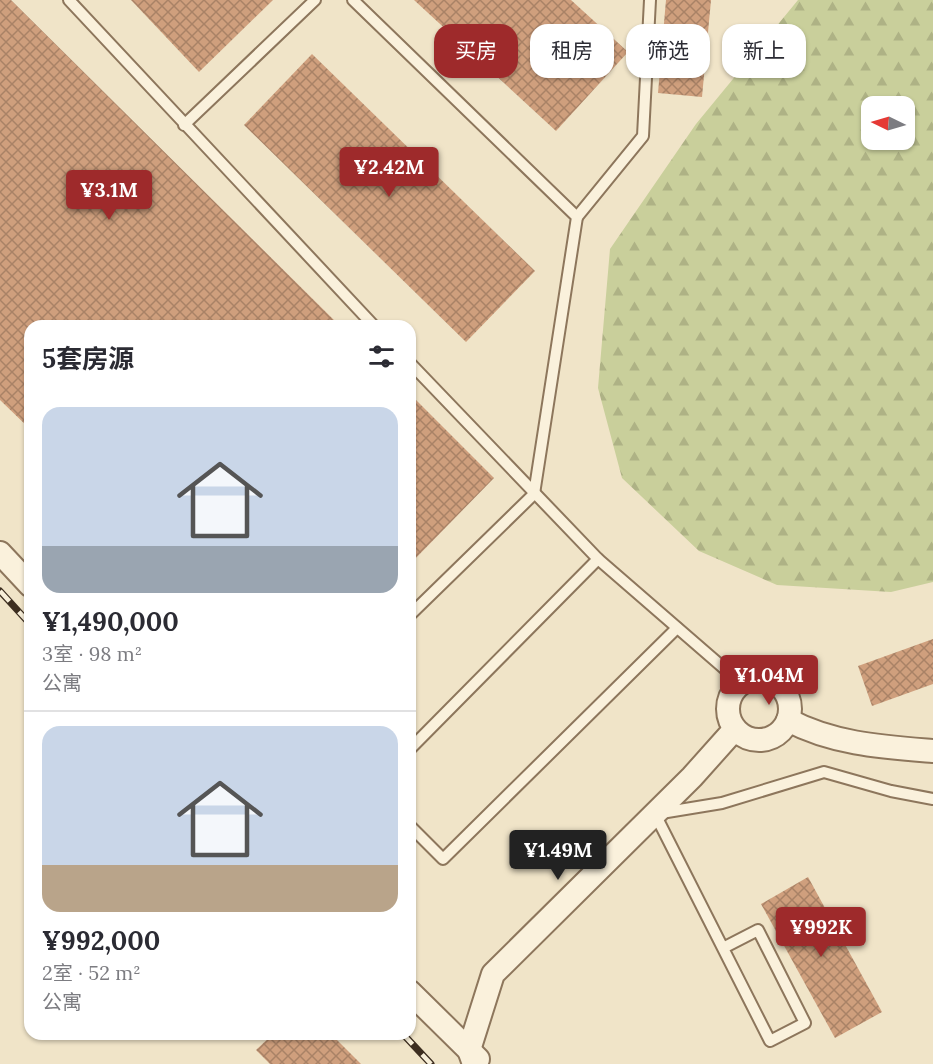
<!DOCTYPE html>
<html lang="zh">
<meta charset="utf-8">
<style>
:root{--surface:#fff;--page:#f2f2f3;--text:#2b2b33;--muted:#7c7c81;--line:#e1e1e2;--accent:#9e2a2b}
body{margin:0;font-family:Lora,"Noto Sans SC",serif;background:var(--page);color:var(--text);height:100vh;display:flex;flex-direction:column;font-size:22px;white-space:nowrap}
*{box-sizing:border-box;margin:0}
p{font-size:20px;color:var(--muted)}
.icon{flex:none;width:33px;height:33px;fill:none;stroke:currentColor;stroke-width:2;stroke-linecap:round;stroke-linejoin:round}
.map{position:relative;flex:1;overflow:hidden}
.panel{position:absolute;left:24px;top:320px;width:392px;height:720px;display:flex;flex-direction:column;background:var(--surface);border-radius:18px;box-shadow:0 2px 4px #0004}
.panel>*{flex:none}
.banner{position:absolute;left:434px;top:24px;width:410px;height:54px;display:flex;gap:12px}
.needle{width:39px;rotate:275deg}
.fabs{position:absolute;left:861px;top:96px;display:grid;gap:12px}
.fabs a{display:grid;place-items:center;width:54px;height:54px;border-radius:12px;background:var(--surface);box-shadow:0 2px 4px #0004;font-size:30px}
.price{position:absolute;translate:-50% -51px;padding:0 14px;border-radius:6px;background:var(--accent);color:#fff;font-size:20px;line-height:39px;filter:drop-shadow(0 2px 3px #0008)}
.price::after{content:'';position:absolute;left:50%;top:36px;width:18px;height:14px;margin-left:-9px;background:inherit;clip-path:polygon(0 0,100% 0,50% 100%)}
.price.selected{background:#222;color:#fff}
ul{padding:0;list-style:none}
li{display:grid;align-content:center;gap:12px;height:318px;padding:0 18px}
li+li{border-top:2px solid var(--line)}
li span{display:grid;place-items:center;height:186px;border-radius:18px;color:#555}
li>.icon{margin-inline-start:auto}
span .icon{width:108px;height:108px;fill:#fffc;stroke-width:1}
li b{font-size:26px}
h2{display:flex;justify-content:space-between;align-items:center;height:72px;padding:0 18px;font-size:26px}
.tag{padding:0 21px;border-radius:18px;background:var(--surface);box-shadow:0 2px 4px #0004;font-size:21px;line-height:54px}
.tag.selected{background:var(--accent);color:#fff}
.map>svg:first-child{display:block}
.forest{fill:url(#forest-firs);fill-rule:evenodd}
.building{fill:url(#building-cross-hatch)}
.lines{fill:none;stroke-linecap:round;stroke-linejoin:round}
.service-casing{stroke:#8d765c;stroke-width:14}
.minor-casing{stroke:#8d765c;stroke-width:26}
.service{stroke:#faf1dc;stroke-width:10}
.minor{stroke:#faf1dc;stroke-width:22}
.rail-casing{stroke:#3d2e20;stroke-width:7}
.rail{stroke:#f7eed8;stroke-width:4.5;stroke-dasharray:14;stroke-linecap:butt}
</style>
<div class="map">
<svg width="933" height="1064" viewBox="0 0 933 1064">
<defs>
<pattern id="forest-firs" width="22" height="20" patternUnits="userSpaceOnUse" patternTransform="scale(1.5)"><rect width="22" height="20" fill="#c9cf9b"/><path d="M5 1l3.5 6h-7zM16 11l3.5 6h-7z" fill="#aeb285"/></pattern>
<pattern id="building-cross-hatch" width="8" height="8" patternUnits="userSpaceOnUse" patternTransform="scale(1.5)"><rect width="8" height="8" fill="#cf9f7d"/><path d="M0 0l8 8M0 8l8-8" fill="none" stroke="#a98266"/></pattern>
</defs>
<rect width="100%" height="100%" fill="#f0e4c8"/>
<path class="forest" d="M798,0H933V582L891,592L777,585L699,551L622,478L598,388L610,249L696,124ZM872,106H904V140H872Z"/>
<g class="building">
<path d="M0,0H11L340,326H30V429L0,400Z"/>
<path d="M131,0H273L199,72Z"/>
<path d="M414,0H571L628,52L556,131Z"/>
<path d="M666,0H711L702,97L658,93Z"/>
<path d="M312,54L535,271L466,342L244,125Z"/>
<path d="M410,394L494,478L410,564Z"/>
<path d="M933,639V684L872,706L858,666Z"/>
<path d="M808,877L882,1012L835,1038L761,904Z"/>
<path d="M273,1034H331L361,1064H270L256,1050Z"/>
</g>
<g class="lines">
<defs>
<g id="service">
<path d="M69,0L374,326"/>
<path d="M353,0L577,217L534,494L410,615"/>
<path d="M184,125L315,0"/>
<path d="M577,217L643,136L650,0"/>
<path d="M410,363L598,559L741,683"/>
<path d="M410,749L598,559"/>
<path d="M410,826L443,859L677,628"/>
<path d="M723,948L758,930L805,1023L770,1041L655,814L722,803L824,772L891,791L933,799"/>
</g>
<g id="minor">
<path d="M0,553L30,585"/>
<circle cx="759" cy="709" r="31"/>
<path d="M788,720C833,744 883,747 933,751"/>
<path d="M410,992L478,1059"/>
<path d="M474,1064L469,1050L493,974L692,777L734,730"/>
</g>
</defs>
<use href="#service" class="service-casing"/>
<use href="#minor" class="minor-casing"/>
<use href="#service" class="service"/>
<use href="#minor" class="minor"/>
<defs>
<g id="rail">
<path d="M0,591L30,624"/>
<path d="M403,1034L431,1064"/>
</g>
</defs>
<use href="#rail" class="rail-casing"/>
<use href="#rail" class="rail"/>
</g>
</svg>
<div class="fabs">
<a><svg class="needle" viewBox="-14 -14 28 28"><path d="M0-13l5 13h-10z" fill="#e53935"/><path d="M0 13l5-13h-10z" fill="#7c7c81"/></svg></a>
</div>
<b class="price" style="left:389px;top:198px">¥2.42M</b>
<b class="price" style="left:109px;top:221px">¥3.1M</b>
<b class="price" style="left:769px;top:706px">¥1.04M</b>
<b class="price selected" style="left:558px;top:881px">¥1.49M</b>
<b class="price" style="left:821px;top:958px">¥992K</b>
<div class="banner">
<a class="tag selected">买房</a>
<a class="tag">租房</a>
<a class="tag">筛选</a>
<a class="tag">新上</a>
</div>
<section class="panel">
<h2>5套房源<svg class="icon" aria-label="filters" viewBox="0 0 24 24"><path d="M4 7h16M4 17h16"/><circle cx="9" cy="7" r="2"/><circle cx="15" cy="17" r="2"/></svg></h2>
<ul>
<li><span style="background:linear-gradient(#c9d6e8 75%,#9aa5b1 0)"><svg class="icon" aria-label="home" viewBox="0 0 24 24"><path d="M3 11l9-7 9 7M6 9v11h12V9"/></svg></span><div><b>¥1,490,000</b><p>3室 · 98 m²</p><p>公寓</p></div></li>
<li><span style="background:linear-gradient(#c9d6e8 75%,#b9a48a 0)"><svg class="icon" aria-label="home" viewBox="0 0 24 24"><path d="M3 11l9-7 9 7M6 9v11h12V9"/></svg></span><div><b>¥992,000</b><p>2室 · 52 m²</p><p>公寓</p></div></li>
</ul>
</section>
</div>
